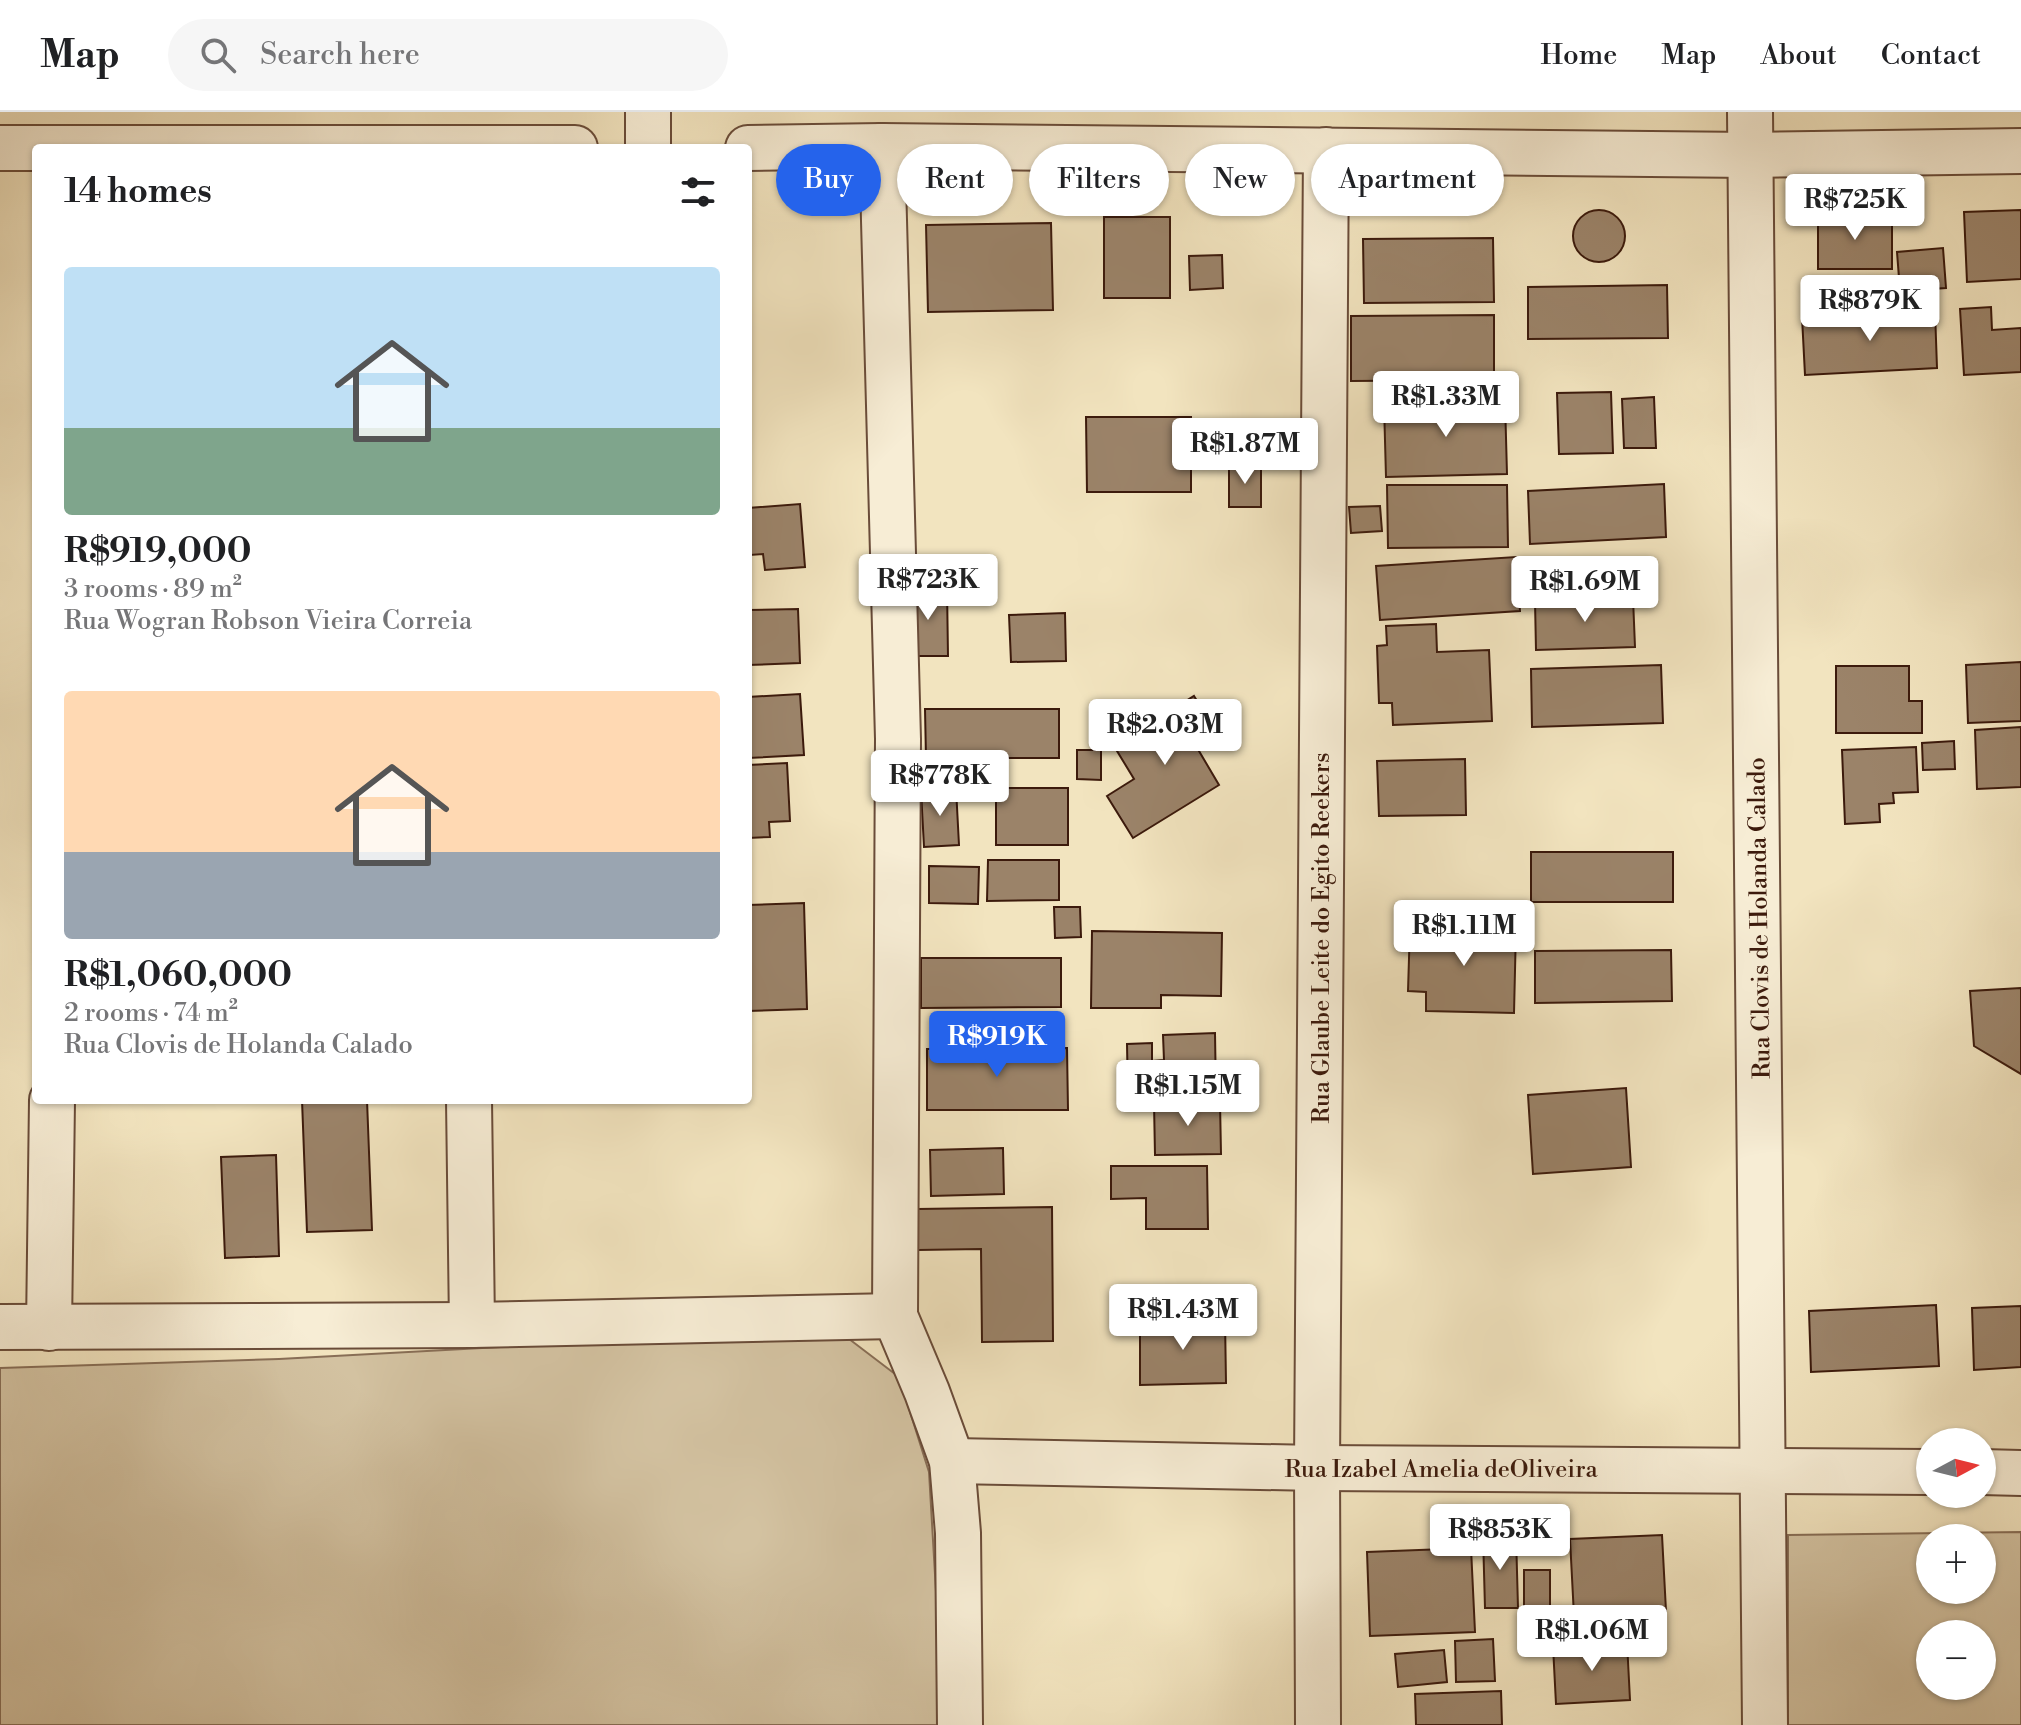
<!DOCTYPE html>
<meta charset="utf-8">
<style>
:root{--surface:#fff;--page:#f6f6f6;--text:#202124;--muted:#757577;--line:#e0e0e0;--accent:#2563eb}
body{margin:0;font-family:"Libre Bodoni",serif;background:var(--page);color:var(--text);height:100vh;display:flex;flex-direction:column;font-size:30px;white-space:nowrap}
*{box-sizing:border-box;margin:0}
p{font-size:26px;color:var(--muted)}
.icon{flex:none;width:44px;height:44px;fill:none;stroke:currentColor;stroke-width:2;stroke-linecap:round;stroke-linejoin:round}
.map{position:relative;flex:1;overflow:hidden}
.sheet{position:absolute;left:32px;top:32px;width:720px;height:960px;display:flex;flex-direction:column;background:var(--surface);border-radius:8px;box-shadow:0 2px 6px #0004}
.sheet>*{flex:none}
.guide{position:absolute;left:776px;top:32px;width:760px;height:72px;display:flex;gap:16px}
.needle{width:52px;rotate:83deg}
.fabs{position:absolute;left:1916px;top:1316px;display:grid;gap:16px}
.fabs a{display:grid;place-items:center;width:80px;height:80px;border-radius:50%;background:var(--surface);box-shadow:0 2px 6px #0004;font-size:40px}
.price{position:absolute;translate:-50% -68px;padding:0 18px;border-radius:8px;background:#fff;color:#222;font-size:26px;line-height:52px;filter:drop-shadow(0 2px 4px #0008)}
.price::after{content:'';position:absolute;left:50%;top:48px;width:24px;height:18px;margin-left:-12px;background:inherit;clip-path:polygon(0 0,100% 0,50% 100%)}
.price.on{background:var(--accent);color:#fff}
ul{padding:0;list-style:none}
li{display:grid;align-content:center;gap:16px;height:424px;padding:0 32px}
li span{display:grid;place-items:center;height:248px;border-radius:8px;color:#555}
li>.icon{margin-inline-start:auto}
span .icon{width:144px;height:144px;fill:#fffc;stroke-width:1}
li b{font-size:34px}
h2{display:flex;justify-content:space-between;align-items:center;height:96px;padding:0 32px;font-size:34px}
.pill{padding:0 28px;border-radius:36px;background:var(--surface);box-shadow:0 2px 6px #0004;font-size:28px;line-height:72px}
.pill.on{background:var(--accent);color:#fff}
header{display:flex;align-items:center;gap:48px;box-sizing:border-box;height:112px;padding:0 40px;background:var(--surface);border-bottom:2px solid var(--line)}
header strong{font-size:38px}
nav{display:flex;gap:44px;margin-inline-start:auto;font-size:28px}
.search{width:560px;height:72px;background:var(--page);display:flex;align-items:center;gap:20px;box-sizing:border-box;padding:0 28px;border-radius:44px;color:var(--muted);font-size:30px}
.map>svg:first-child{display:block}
.green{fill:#d3c2a1;stroke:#886e56;stroke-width:2;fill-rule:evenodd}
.building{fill:#9b8369;stroke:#3c1a0c;stroke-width:2}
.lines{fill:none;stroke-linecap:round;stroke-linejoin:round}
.street-casing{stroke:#6a4c39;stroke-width:48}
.street{stroke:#f7edd5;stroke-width:44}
.labels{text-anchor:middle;stroke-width:7;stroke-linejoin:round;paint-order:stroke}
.street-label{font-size:24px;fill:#3c1a0c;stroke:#f7edd5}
</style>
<header>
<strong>Map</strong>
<div class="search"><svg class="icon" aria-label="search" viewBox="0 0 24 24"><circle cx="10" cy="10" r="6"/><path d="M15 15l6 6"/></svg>Search here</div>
<nav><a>Home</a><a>Map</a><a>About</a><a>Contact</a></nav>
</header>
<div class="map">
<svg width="2021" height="1613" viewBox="0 0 2021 1613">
<rect width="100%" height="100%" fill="#f2e4bf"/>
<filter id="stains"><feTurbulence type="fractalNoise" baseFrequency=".0025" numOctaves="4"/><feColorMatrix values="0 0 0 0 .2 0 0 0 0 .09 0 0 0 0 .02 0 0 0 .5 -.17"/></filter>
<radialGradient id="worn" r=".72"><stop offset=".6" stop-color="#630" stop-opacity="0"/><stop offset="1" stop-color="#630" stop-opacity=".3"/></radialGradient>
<g class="green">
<path d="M836,1217L899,1265L929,1360L942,1582L940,1613H0V1256L279,1247Z"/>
<path d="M2021,1420V1613H1788V1423ZM1930,1426H1982V1478H1930ZM1930,1522H1982V1574H1930Z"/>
</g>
<g class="building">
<path d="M2021,98V167L1967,170L1964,100Z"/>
<circle cx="1599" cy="124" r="26"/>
<path d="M1892,103V157H1818V104Z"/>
<rect x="1104" y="105" width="66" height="81"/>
<path d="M1051,111L1053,198L928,200L926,113Z"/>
<path d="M1493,126L1494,190L1364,191L1363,127Z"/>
<path d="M1943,136L1946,176L1900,179L1897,140Z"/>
<path d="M1222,143L1223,176L1190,178L1189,144Z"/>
<path d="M1667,173L1668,226L1528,227V175Z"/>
<path d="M1991,195L1992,218L2021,216V260L1964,263L1960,197Z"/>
<path d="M1935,199L1937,256L1805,263L1802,205Z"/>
<path d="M1494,203V268L1351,269V204Z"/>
<path d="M1611,280L1613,341L1559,342L1557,281Z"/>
<path d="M1654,285L1656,336H1624L1622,287Z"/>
<path d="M1505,289L1507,362L1386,365L1384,292Z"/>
<path d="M1086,305H1191V380H1087Z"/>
<rect x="1229" y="353" width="32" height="42"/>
<path d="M1664,372L1666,425L1530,432L1528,379Z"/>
<path d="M1387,373H1507L1508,435L1388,436Z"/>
<path d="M800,392L805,455L765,458L763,442L750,443L748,396Z"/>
<path d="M1380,394L1382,419L1351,421L1349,395Z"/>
<path d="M1516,445L1520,499L1380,508L1376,454Z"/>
<path d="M909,476H947L948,544H910Z"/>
<path d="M1633,486L1635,535L1536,538L1535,489Z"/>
<path d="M798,497L800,551L748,553V498Z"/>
<path d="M1065,501L1066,549L1011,550L1009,503Z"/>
<path d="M1436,512L1437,540L1489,538L1492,609L1393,613L1392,591H1379L1377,534L1387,533L1386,514Z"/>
<path d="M2021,550V609L1968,611L1966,553Z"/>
<path d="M1661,553L1663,611L1532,615L1531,557Z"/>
<path d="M1836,554H1909V589H1922V621H1836Z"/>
<path d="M800,582L804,643L748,646V585Z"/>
<path d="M1194,584L1220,626L1199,639L1219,673L1133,726L1107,684L1134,667L1114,634Z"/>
<path d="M925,597H1059V646H926Z"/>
<path d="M2021,615V675L1977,677L1975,618Z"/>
<path d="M1954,629L1955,657L1923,658L1922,631Z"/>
<path d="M1916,635L1918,680L1893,681L1894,691L1879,692L1880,710L1845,712L1842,638Z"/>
<path d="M1077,638H1101V668L1077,667Z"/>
<path d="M1465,647L1466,703L1379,704L1377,649Z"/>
<path d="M787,651L790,709L769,710L770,725L748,726V653Z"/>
<path d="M956,676L959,733L924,735L921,679Z"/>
<rect x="996" y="676" width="72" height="57"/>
<rect x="1531" y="740" width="142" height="50"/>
<path d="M988,748H1059V788L987,789Z"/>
<path d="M929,754L979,755L978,792L929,791Z"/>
<path d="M804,791L807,897L748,899V793Z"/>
<path d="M1054,795H1080L1081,825L1055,826Z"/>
<path d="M1410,814L1516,816L1514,901L1426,899V880L1408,879Z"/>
<path d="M1092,819L1222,821L1221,884L1161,883V896H1091Z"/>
<path d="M1671,838L1672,889L1535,891V839Z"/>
<path d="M921,846H1061V895L921,896Z"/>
<path d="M2021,876V962L1974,934L1970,879Z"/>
<path d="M1215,921L1216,984L1128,986L1127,932L1152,931V949L1164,948L1163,923Z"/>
<path d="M1067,936L1068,998H927V937Z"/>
<path d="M1626,976L1631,1055L1533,1062L1528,983Z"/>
<path d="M302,988H367L372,1118L307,1120Z"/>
<path d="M1220,990L1221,1042L1155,1043L1154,991Z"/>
<path d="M1003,1036L1004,1082L931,1084L930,1038Z"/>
<path d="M276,1043L279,1144L225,1146L221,1045Z"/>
<path d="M1111,1054H1207L1208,1117H1146V1086L1111,1087Z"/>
<path d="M1052,1095L1053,1229L982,1230L981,1137L918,1138V1097Z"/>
<path d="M1936,1193L1939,1254L1811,1260L1809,1199Z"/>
<path d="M2021,1194V1255L1974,1258L1972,1196Z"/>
<path d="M1225,1207L1226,1271L1140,1273V1208Z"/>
<path d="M1483,1423H1516L1518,1496H1485Z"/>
<path d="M1662,1423L1666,1499L1574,1504L1570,1427Z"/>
<path d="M1471,1436L1475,1520L1370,1524L1367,1440Z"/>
<rect x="1524" y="1458" width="26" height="59"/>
<path d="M1493,1527L1495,1569L1456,1570L1455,1529Z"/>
<path d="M1627,1530L1630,1588L1556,1592L1553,1534Z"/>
<path d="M1444,1538L1447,1570L1398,1575L1395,1542Z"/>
<path d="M1501,1579L1502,1613H1416L1415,1582Z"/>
</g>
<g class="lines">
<defs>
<g id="street">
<path d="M648,0V36"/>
<path d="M1750,0L1765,1613"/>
<path d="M882,34L898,627L895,1204L927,1280L952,1349L958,1421L960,1613"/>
<path d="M0,36H575"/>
<path d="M748,36L882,34L1751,43L2021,39"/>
<path d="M469,988L472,1213"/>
<path d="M0,1215L472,1213L895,1204"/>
<path d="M49,1216L52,988"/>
<path d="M952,1349L1317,1356L1930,1360"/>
<path d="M1982,1360L2021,1361"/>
<path d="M1318,1613L1317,1356L1326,38"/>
</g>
</defs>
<use href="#street" class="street-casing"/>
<use href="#street" class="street"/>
</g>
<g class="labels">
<g class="street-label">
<text transform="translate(1759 806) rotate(-91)" y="8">Rua Clovis de Holanda Calado</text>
<text transform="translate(1321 826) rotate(-90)" y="8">Rua Glaube Leite do Egito Reekers</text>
<text x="1441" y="1365">Rua Izabel Amelia deOliveira</text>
</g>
</g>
<rect width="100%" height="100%" filter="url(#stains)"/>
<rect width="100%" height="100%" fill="url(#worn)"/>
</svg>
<div class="fabs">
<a><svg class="needle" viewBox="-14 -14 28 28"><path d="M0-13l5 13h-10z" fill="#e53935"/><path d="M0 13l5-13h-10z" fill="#757577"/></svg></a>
<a>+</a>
<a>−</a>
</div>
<b class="price" style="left:1855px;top:130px">R$725K</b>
<b class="price" style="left:1870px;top:231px">R$879K</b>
<b class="price" style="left:1446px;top:327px">R$1.33M</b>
<b class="price" style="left:1245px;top:374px">R$1.87M</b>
<b class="price" style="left:928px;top:510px">R$723K</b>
<b class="price" style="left:1585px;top:512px">R$1.69M</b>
<b class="price" style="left:1165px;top:655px">R$2.03M</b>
<b class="price" style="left:940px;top:706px">R$778K</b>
<b class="price" style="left:1464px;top:856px">R$1.11M</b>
<b class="price on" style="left:997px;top:967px">R$919K</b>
<b class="price" style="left:1188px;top:1016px">R$1.15M</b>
<b class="price" style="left:1183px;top:1240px">R$1.43M</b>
<b class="price" style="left:1500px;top:1460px">R$853K</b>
<b class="price" style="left:1592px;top:1561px">R$1.06M</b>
<div class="guide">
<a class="pill on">Buy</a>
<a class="pill">Rent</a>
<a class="pill">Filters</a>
<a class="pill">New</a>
<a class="pill">Apartment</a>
</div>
<section class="sheet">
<h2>14 homes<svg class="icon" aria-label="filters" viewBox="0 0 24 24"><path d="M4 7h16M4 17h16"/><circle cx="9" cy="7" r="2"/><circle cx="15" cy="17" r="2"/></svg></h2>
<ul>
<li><span style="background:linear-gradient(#bfe0f5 65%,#7fa58c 0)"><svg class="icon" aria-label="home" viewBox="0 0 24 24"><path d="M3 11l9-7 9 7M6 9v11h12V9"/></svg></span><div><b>R$919,000</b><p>3 rooms · 89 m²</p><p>Rua Wogran Robson Vieira Correia</p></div></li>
<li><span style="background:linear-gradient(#ffd9b3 65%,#9aa5b1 0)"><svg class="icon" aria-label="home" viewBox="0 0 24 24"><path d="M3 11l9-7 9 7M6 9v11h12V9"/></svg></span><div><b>R$1,060,000</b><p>2 rooms · 74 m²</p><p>Rua Clovis de Holanda Calado</p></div></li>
</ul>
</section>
</div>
